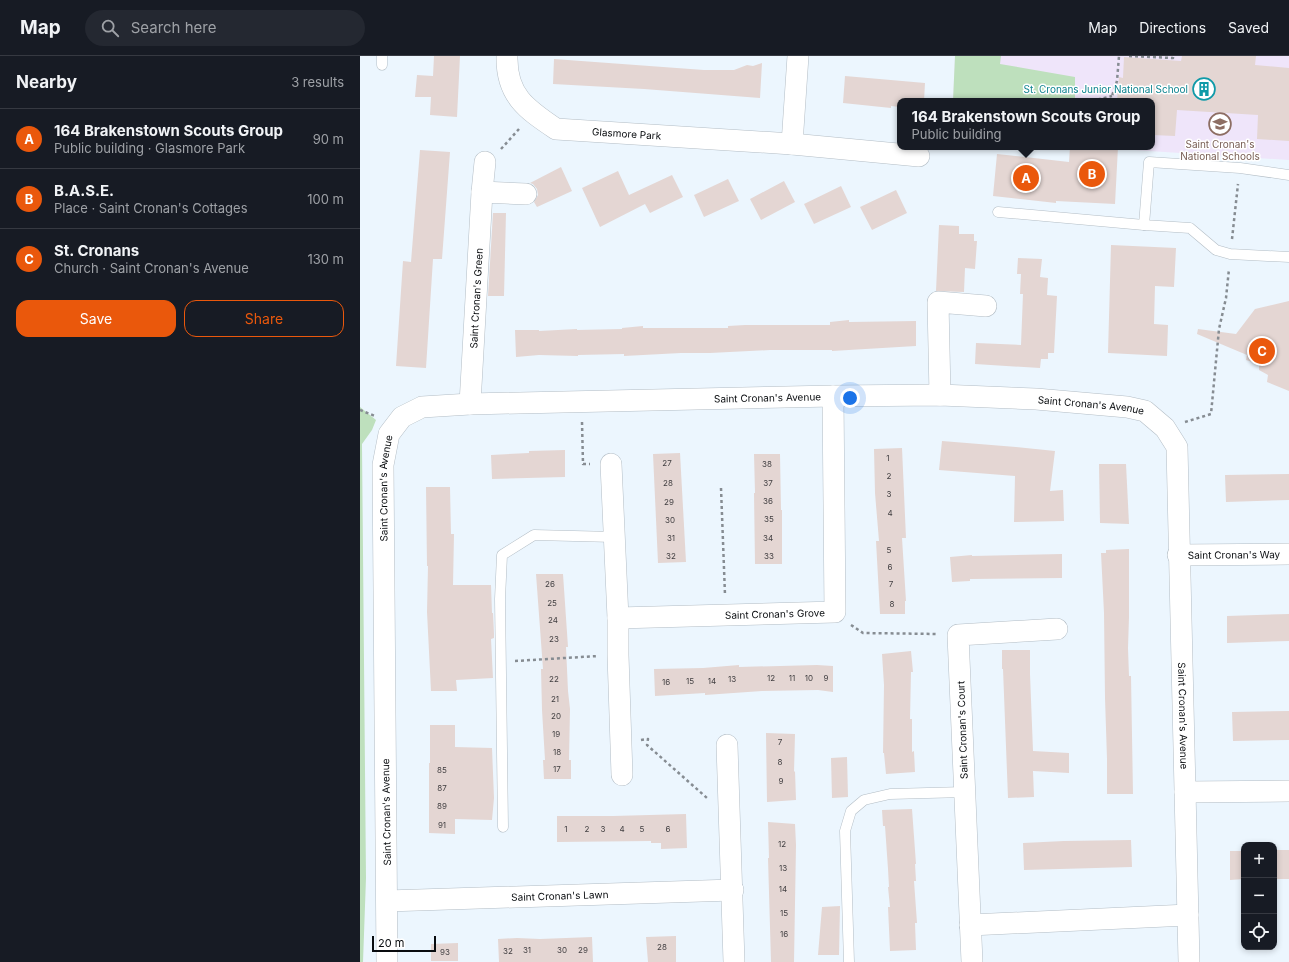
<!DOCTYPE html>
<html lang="en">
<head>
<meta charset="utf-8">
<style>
	body { margin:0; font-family:Inter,sans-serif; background:#242831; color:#f1f3f6 }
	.controls { position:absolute; right:12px; bottom:12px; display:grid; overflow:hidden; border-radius:8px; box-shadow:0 2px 6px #0003 }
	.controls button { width:36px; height:36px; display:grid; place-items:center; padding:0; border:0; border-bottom:1px solid #363941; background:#171b24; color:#f1f3f6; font:20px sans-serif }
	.scale { position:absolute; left:12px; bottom:10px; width:64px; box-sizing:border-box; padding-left:4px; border:2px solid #090c0f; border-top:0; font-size:11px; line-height:14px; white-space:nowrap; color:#090c0f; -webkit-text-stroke:3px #fff; paint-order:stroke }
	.you { position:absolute; left:490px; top:342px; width:14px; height:14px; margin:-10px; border:3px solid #fff; border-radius:50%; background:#1a73e8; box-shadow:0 0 0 6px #1a73e833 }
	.badge { display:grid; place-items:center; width:26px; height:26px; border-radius:50%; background:#ea580c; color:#fff; font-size:13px; font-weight:700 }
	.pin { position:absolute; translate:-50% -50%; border:2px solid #fff; box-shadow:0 1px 4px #0006 }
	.popup { position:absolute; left:537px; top:42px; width:258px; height:52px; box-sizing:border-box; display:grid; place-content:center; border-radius:8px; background:#171b24; filter:drop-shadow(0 1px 3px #0005); font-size:13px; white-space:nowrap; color:#9ea1a6 }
	.popup b { font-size:15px; color:#f1f3f6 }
	.popup::after { content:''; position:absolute; left:50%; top:100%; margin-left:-8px; border:8px solid transparent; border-top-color:#171b24 }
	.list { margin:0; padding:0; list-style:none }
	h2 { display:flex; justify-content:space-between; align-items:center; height:52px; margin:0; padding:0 16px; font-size:17px }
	h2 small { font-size:13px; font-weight:400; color:#9ea1a6 }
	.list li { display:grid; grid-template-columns:26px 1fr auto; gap:12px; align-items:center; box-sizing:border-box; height:60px; padding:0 16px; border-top:1px solid #363941 }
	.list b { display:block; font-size:15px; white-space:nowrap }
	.list p { margin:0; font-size:13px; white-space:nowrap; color:#9ea1a6 }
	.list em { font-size:13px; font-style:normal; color:#9ea1a6 }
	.actions { display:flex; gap:8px; padding:12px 16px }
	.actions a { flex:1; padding:9px 0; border:1px solid #ea580c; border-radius:12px; text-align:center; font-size:14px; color:#ea580c }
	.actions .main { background:#ea580c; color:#fff }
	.icon { flex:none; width:22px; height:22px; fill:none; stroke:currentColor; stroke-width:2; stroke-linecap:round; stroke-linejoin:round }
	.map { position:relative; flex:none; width:929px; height:906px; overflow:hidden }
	header { display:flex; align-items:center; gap:24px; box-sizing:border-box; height:56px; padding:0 20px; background:#171b24; border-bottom:1px solid #363941 }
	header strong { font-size:19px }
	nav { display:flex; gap:22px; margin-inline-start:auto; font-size:14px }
	.search { width:280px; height:36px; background:#242831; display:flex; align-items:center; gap:10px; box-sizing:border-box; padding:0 14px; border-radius:22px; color:#9ea1a6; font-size:15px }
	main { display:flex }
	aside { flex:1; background:#171b24 }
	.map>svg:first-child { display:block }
	.education { fill:#efe5fa }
	.green { fill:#bee0bd }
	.building { fill:#e4d6d3 }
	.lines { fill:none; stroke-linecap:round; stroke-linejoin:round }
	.service-casing { stroke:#b3bdc5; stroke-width:11 }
	.minor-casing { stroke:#b3bdc5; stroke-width:22 }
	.path { stroke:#868c92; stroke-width:2.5; stroke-dasharray:3 3; stroke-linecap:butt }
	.service { stroke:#fff; stroke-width:10 }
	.minor { stroke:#fff; stroke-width:21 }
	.labels { text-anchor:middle; stroke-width:3; stroke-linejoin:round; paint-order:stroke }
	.number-label { font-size:8px; fill:#403e40 }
	.culture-label { font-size:10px; fill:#0d838f; stroke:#fff; text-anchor:end }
	.street-label { font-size:10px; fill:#090c0f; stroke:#fff }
	.education-label { font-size:10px; fill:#785e54; stroke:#fff }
</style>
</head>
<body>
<header>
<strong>Map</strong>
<div class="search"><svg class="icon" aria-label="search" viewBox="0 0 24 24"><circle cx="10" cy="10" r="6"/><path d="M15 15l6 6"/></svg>Search here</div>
<nav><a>Map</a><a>Directions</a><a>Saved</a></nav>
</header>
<main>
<aside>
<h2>Nearby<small>3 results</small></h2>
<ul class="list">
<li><span class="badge">A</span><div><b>164 Brakenstown Scouts Group</b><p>Public building · Glasmore Park</p></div><em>90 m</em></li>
<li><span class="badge">B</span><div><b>B.A.S.E.</b><p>Place · Saint Cronan's Cottages</p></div><em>100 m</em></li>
<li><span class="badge">C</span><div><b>St. Cronans</b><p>Church · Saint Cronan's Avenue</p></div><em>130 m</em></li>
</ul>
<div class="actions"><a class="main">Save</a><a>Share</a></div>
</aside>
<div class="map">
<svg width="929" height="906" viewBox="0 0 929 906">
	<rect width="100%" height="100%" fill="#ecf6fe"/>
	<polygon class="education" points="595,0 929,0 929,104 728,91 792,91 792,45 593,45"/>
	<g class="green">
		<polygon points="595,0 641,0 640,8 715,21 715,45 593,45"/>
		<polygon points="0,351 16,364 12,374 2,388 6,822 3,906 0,906"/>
	</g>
	<g class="building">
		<polygon points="74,0 100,0 97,61 70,59 71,41 55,41 57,19 73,20"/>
		<polygon points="822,0 896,0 895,9 929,12 929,85 897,83 898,59 817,54 815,80 792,79 792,45 757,45 759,21 763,22 764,1 821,5"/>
		<polygon points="194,3 344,14 374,14 387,9 393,10 402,7 400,42 284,33 193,28"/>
		<polygon points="485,20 565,27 564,45 540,45 540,51 531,50 531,52 483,47"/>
		<polygon points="710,91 758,91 755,148 696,145 696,147 633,140 637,98 709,106"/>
		<polygon points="60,94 90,96 82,203 73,203 66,312 36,310 43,205 51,206"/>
		<polygon points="201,111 212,135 177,151 174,146 178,139 177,133 173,128 170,127"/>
		<polygon points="258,115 269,139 312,119 323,141 290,157 285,148 240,171 222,132"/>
		<polygon points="368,123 379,145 344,161 334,139"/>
		<polygon points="424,125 435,146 401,164 390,143"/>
		<polygon points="481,130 491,151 454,168 444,148"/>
		<polygon points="536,134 547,157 512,174 500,151"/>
		<polygon points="133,157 146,157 144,240 128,240"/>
		<polygon points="579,169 599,170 599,178 614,178 614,185 617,185 615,213 605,212 604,236 576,235"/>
		<polygon points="751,189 816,192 814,231 795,230 794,268 808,269 807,300 748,297"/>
		<polygon points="658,202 682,203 680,221 688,222 687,239 697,240 694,297 688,297 688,303 681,303 680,312 615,308 616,287 661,289 663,238 660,238 661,218 657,218"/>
		<polygon points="929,245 929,335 907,326 908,319 899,314 899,308 886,304 887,299 837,278 838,273 876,278 895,253"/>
		<polygon points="489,264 489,266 556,265 556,290 472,295 472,294 410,294 350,297 321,297 264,300 264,298 218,299 218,300 179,299 156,301 155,274 179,274 179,275 217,273 217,274 262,273 262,272 283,270 283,272 368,272 368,270 385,269 470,269 470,266"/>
		<polygon points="582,385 656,391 695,395 690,435 703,434 704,465 654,466 655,420 579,414"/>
		<polygon points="542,392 546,482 542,482 546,545 545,545 545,558 520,558 516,485 519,485 515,437 514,393"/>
		<polygon points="205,394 205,421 132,423 131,399 169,397 169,395"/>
		<polygon points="320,397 326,506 298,507 293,398"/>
		<polygon points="394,398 420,398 421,454 422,454 422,508 395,508 394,437 395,437"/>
		<polygon points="739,408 766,408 769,468 740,467"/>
		<polygon points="929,418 929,444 866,446 865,419"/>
		<polygon points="66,431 90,431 91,478 94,478 93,529 131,529 132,557 133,557 134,578 134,582 131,583 133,622 96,624 97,635 71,635 67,556 68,510 67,510"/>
		<polygon points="769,493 769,561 768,592 769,620 771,620 773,738 747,738 747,703 745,642 744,557 741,497 746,497 746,494"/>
		<polygon points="702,498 702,522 610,523 610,525 592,526 590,501 612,499 612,500"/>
		<polygon points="176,518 203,518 208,591 206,591 208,635 210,653 209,704 211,704 211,723 184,723 183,704 185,704 182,654 181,613 183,613"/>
		<polygon points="929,558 929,585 867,587 867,560"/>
		<polygon points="642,594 670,594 670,618 673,695 709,697 709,717 673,715 674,741 648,742 643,613 642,613"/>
		<polygon points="551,595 553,616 551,616 550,663 552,663 552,696 554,695 555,716 526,718 524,697 523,697 524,629 522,598"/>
		<polygon points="379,609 379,611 457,609 473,610 473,636 458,634 402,635 345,639 345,637 295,640 294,613 343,612"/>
		<polygon points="929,655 929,684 873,685 872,656"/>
		<polygon points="70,669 95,669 95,691 132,692 134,742 132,764 95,763 95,778 69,777 69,707 70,707"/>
		<polygon points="406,677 435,678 434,716 435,715 436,744 407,746"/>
		<polygon points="487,701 488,741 472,742 471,702"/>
		<polygon points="552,753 556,808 555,808 556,825 554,825 557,867 555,867 556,894 530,895 528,851 530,851 528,831 529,831 528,813 525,770 523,770 522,754"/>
		<polygon points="326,758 327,792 301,793 301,787 291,787 291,785 197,786 197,760 253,760"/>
		<polygon points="408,766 435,768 436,789 434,906 411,906 408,802 409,802"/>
		<polygon points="771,784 772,811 664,814 663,787 704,785"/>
		<rect x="914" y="794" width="15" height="29"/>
		<polygon points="870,795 884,795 884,823 870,824"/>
		<polygon points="480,850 479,899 458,899 462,851"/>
		<polygon points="316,880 316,906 288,906 286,881"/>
		<polygon points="232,881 233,906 139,906 138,883 157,882 180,883"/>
		<polygon points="98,887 98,905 71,905 71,888"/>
	</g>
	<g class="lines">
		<g class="service-casing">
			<g id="service">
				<polyline points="22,0 22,9"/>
				<polyline points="929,119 880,112 789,106 784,169 830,172 856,194 870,198 929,201"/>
				<polyline points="638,156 784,169"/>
				<polyline points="143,771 140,543 142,499 174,479 254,481"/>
				<polyline points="489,906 485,775 491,755 504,744 530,738 605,736"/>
			</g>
		</g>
		<g class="minor-casing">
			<g id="minor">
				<path id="s1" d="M147,0C146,39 166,53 196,73L432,88L559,100"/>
				<polyline points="432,88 438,0"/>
				<polyline points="122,136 166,138"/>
				<polyline points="580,339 578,246 626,250"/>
				<path id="s2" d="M110,348L122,136L125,106"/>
				<polyline points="251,408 258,562 258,599 262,719"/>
				<path id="s3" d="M818,499L929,498"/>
				<path id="s4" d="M258,562L475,556L473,340"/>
				<polyline points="367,689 374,906"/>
				<polyline points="825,736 929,735"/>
				<path id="s5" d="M27,845L373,834"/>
				<polyline points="610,869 828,859"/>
				<path id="s6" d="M27,906L23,409L29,378L42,361L62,351L110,348L473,340L580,339L676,343L767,351L785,355L805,372L817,391L829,906"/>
				<polyline points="612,906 598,579 697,573"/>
			</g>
		</g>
		<g class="path">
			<polyline points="769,0 813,2 813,0"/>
			<polyline points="732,45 752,40"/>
			<polyline points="752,45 752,40 757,25 759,0"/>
			<polyline points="141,93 159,73"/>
			<polyline points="872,183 878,128"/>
			<polyline points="0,354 15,360"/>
			<polyline points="222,366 223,408 230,408"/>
			<polyline points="825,366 851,358 859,273 866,242 869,213"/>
			<polyline points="361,432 365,539"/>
			<polyline points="491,569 503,577 577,578"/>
			<polyline points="155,605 238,600"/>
			<polyline points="281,684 288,683 287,689 347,742"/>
		</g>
		<use href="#service" class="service"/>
		<use href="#minor" class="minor"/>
	</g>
	<defs>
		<g id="building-ring" transform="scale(1.15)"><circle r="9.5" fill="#fff" stroke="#0f9aa8" stroke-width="1.5"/><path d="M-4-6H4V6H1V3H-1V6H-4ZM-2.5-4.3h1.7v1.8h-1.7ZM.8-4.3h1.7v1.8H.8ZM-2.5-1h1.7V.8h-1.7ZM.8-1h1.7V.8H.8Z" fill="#0f9aa8"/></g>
		<g id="school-ring" transform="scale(1.15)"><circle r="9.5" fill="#fff" stroke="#8d6e63" stroke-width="1.5"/><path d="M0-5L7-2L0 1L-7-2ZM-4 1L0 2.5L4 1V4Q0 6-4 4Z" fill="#8d6e63"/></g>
	</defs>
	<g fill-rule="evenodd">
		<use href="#building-ring" x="844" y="33"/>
		<use href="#school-ring" x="860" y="68"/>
	</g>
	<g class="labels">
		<g class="number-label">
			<text x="528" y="405">1</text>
			<text x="307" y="410">27</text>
			<text x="407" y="411">38</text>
			<text x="529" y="423">2</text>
			<text x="308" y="430">28</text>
			<text x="408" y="430">37</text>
			<text x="529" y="441">3</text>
			<text x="408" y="448">36</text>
			<text x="309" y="449">29</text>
			<text x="530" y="460">4</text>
			<text x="409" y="466">35</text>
			<text x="310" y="467">30</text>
			<text x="311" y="485">31</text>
			<text x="408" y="485">34</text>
			<text x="529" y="497">5</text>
			<text x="311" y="503">32</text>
			<text x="409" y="503">33</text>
			<text x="530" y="514">6</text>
			<text x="190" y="531">26</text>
			<text x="531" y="531">7</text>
			<text x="192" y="550">25</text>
			<text x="532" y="551">8</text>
			<text x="193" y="567">24</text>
			<text x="194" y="586">23</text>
			<text x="411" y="625">12</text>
			<text x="432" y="625">11</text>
			<text x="449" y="625">10</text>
			<text x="466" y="625">9</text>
			<text x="194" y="626">22</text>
			<text x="372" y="626">13</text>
			<text x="330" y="628">15</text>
			<text x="352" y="628">14</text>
			<text x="306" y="629">16</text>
			<text x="195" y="646">21</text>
			<text x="196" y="663">20</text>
			<text x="196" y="681">19</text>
			<text x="420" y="689">7</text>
			<text x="197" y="699">18</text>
			<text x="420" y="709">8</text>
			<text x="197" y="716">17</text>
			<text x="82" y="717">85</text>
			<text x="421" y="728">9</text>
			<text x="82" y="735">87</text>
			<text x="82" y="753">89</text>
			<text x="82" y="772">91</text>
			<text x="206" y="776">1</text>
			<text x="227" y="776">2</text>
			<text x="243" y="776">3</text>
			<text x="262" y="776">4</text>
			<text x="282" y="776">5</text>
			<text x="308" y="776">6</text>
			<text x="422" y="791">12</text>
			<text x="423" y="815">13</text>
			<text x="423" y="836">14</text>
			<text x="424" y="860">15</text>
			<text x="424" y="881">16</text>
			<text x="302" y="894">28</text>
			<text x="167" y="897">31</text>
			<text x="202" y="897">30</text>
			<text x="223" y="897">29</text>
			<text x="148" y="898">32</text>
			<text x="85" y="899">93</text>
		</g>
		<g class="culture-label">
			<text x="828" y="37">St. Cronans Junior National School</text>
		</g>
		<g class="street-label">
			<text dy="4" stroke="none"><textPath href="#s1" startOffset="164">Glasmore Park</textPath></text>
			<text dy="4" stroke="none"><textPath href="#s2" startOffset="106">Saint Cronan's Green</textPath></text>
			<text dy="4" stroke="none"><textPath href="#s6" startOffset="918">Saint Cronan's Avenue</textPath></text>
			<text dy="4" stroke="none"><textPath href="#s6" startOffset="1242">Saint Cronan's Avenue</textPath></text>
			<text dy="4" stroke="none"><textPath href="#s6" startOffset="474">Saint Cronan's Avenue</textPath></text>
			<text dy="4" stroke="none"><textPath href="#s3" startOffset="56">Saint Cronan's Way</textPath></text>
			<text dy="4" stroke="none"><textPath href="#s4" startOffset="157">Saint Cronan's Grove</textPath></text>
			<text dy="4" stroke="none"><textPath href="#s6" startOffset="1614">Saint Cronan's Avenue</textPath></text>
			<text transform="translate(602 674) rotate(-92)" y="4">Saint Cronan's Court</text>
			<text transform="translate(26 756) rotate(-91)" y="4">Saint Cronan's Avenue</text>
			<text dy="4" stroke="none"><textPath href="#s5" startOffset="173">Saint Cronan's Lawn</textPath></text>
		</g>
		<g class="education-label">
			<text x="860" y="92">Saint Cronan's<tspan x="860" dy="12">National Schools</tspan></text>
		</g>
	</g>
</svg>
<div class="controls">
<button>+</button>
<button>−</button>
<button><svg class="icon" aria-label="locate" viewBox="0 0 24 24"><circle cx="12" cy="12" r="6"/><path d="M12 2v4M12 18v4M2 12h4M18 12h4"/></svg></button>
</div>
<div class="scale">20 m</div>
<div class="you"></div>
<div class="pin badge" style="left:666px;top:122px">A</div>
<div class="popup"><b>164 Brakenstown Scouts Group</b>Public building</div>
<div class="pin badge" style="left:732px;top:118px">B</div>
<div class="pin badge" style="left:902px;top:295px">C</div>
</div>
</main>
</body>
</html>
